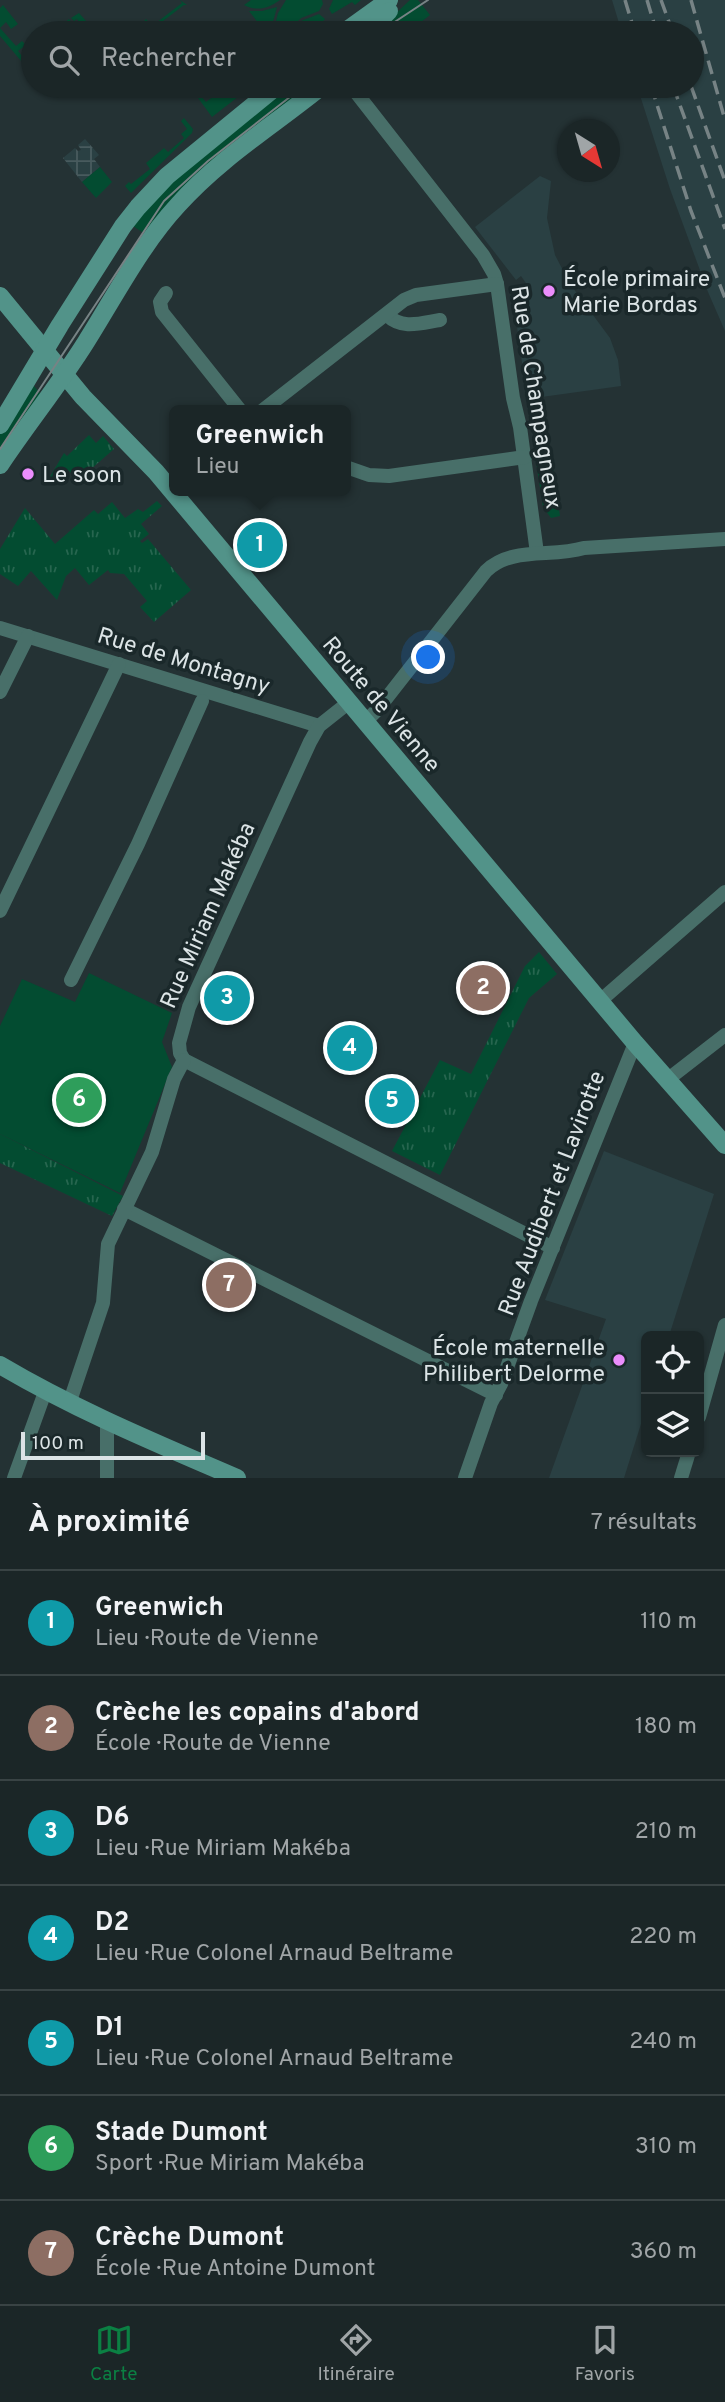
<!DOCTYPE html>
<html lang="fr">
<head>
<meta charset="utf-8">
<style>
	body { margin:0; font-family:Overpass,sans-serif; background:#242e2f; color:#f1f3f6 }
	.controls { position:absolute; right:21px; bottom:21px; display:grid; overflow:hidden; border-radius:10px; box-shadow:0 2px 5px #0004 }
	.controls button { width:63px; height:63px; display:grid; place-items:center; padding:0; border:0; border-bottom:2px solid #394344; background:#1b2627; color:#f1f3f6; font:35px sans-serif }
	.compass { position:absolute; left:557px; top:119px; width:63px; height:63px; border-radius:50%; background:#1b2627; box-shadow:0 2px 5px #0004; rotate:143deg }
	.scale { position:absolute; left:21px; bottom:18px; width:184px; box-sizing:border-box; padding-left:7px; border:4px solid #dce4e6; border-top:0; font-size:19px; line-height:24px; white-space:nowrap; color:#dce4e6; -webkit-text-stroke:5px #1a282a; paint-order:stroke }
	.you { position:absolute; left:429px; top:658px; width:24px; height:24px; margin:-18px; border:5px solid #fff; border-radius:50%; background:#1a73e8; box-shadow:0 0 0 10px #1a73e833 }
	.badge { display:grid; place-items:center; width:46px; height:46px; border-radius:50%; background:#0b8043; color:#fff; font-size:23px; font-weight:700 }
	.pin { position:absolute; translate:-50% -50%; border:4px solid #fff; box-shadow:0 2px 7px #0006 }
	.popup { position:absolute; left:169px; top:405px; width:182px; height:91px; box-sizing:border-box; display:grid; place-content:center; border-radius:10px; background:#1b2627; filter:drop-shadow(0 2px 5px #0005); font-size:23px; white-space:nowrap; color:#a0a5a7 }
	.popup b { font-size:26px; color:#f1f3f6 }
	.popup::after { content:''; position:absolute; left:50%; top:100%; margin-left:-14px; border:14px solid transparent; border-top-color:#1b2627 }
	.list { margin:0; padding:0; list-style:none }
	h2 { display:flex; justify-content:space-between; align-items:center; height:91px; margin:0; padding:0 28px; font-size:30px }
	h2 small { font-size:23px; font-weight:400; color:#a0a5a7 }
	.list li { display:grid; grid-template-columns:46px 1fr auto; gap:21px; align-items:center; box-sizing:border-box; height:105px; padding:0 28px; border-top:2px solid #394344 }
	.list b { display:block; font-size:26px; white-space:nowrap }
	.list p { margin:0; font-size:23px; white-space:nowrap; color:#a0a5a7 }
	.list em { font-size:23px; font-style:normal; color:#a0a5a7 }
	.icon { flex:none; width:38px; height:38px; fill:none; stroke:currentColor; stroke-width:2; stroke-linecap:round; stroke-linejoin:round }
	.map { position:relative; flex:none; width:725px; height:1478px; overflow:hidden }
	.search { position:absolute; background:#1b2627; box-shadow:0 2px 5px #0004; left:21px; right:21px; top:21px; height:77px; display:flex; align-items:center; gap:18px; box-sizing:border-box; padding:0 24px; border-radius:38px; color:#a0a5a7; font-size:26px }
	.sheet { height:826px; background:#1b2627 }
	nav { display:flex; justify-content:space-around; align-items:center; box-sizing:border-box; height:98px; border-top:2px solid #394344; background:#1b2627; font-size:19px; color:#a0a5a7 }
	nav a { display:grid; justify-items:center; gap:4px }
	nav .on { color:#0b8043 }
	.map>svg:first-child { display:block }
	.built { fill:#2a4043 }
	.industrial { fill:url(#industrial-grid) }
	.grass { fill:#034c31 }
	.park { fill:url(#park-tufts) }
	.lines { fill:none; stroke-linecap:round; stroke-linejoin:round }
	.street { stroke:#486f69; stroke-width:14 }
	.secondary { stroke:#529389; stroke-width:18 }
	.tram { stroke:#778385; stroke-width:2 }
	.rail { stroke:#778385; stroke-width:3.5; stroke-dasharray:14 7; stroke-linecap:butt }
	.poi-dot { fill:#eb8dfc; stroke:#1a282a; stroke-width:2.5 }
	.labels { text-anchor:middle; stroke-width:7; stroke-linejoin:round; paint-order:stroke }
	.poi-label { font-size:23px; fill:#dce4e6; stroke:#1a282a; text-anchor:start }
	.street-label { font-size:23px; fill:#dce4e6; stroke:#1a282a }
</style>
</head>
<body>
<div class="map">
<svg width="725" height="1478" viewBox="0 0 725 1478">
	<defs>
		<pattern id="industrial-grid" width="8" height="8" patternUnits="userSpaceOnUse" patternTransform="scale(1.75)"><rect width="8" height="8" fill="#2a4043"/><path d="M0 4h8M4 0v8" fill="none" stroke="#485b5e"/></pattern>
		<pattern id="park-tufts" width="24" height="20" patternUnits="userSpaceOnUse" patternTransform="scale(1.75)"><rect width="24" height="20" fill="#034c31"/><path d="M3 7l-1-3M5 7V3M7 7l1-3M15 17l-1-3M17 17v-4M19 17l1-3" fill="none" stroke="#27664f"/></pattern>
	</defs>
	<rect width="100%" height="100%" fill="#243234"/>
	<g class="built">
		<polygon points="612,0 725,0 725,331 708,292 670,189 637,86 692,86 692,33 622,33"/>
		<polygon points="540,176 551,181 547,218 555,255 570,284 610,338 618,360 621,386 527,399 513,298 528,286 521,276 516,280 475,227"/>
		<polygon points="604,1151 714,1194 669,1336 646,1336 646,1408 624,1478 549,1478 606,1319 545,1300"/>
	</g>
	<polygon class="industrial" points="85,139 99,155 94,159 100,167 82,182 63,158 75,148 78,151 81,150 78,145"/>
	<g class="grass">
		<polygon points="180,0 187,5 184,5 154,28 157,33 147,33 140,25 146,19 152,26 182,3"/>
		<path d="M251,0H280C269,8 257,12 244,5Z"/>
		<polygon points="286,0 322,0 323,4 319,11 301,18 286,33 273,33 278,13"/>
		<polygon points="333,0 361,0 355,5 352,2 332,14 329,9"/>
		<polygon points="410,0 418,0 430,15 407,33 375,33"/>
		<polygon points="3,5 18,24 11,29 6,22 0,28 16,46 22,41 26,45 18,51 33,70 33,75 0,36 0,8"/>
		<polygon points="277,7 270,33 266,33 249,11 262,11"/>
		<polygon points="79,13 86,21 79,27 84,33 79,33 76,30 67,33 63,24 69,19 72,23 69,25 74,30 80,24 77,19 74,21 71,18"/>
		<polygon points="319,14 325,19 312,33 290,33 301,21"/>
		<polygon points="227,86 252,86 212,117 198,98 200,95 206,102"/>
		<polygon points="284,86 311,86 148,236 130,224 155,194"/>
		<polygon points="184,118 193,129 192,133 131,193 125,186 129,182 131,184 150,169 146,163 164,148 168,152 184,138 181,134 187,129 181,121"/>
		<polygon points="100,167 112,182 96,198 82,182"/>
		<polygon points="30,381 43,397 0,453 0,432"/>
		<polygon points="89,973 172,1013 162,1042 172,1067 120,1193 0,1134 0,1026 22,979 75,1002"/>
	</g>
	<g class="park">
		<polygon points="89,435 96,443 103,436 114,449 83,476 77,469 72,474 68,470 52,482 48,480 64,453 67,456"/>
		<polygon points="551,454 560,516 551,518 543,507 535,455"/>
		<polygon points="157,501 162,506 141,524 149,534 140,541 142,543 148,539 191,590 154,622 140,607 147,601 124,574 110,573 108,570 89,585 75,568 66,576 57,600 31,571 18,586 0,574 0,549 25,508 55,544 94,510 98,514 112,502 125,518 138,509 143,512"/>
		<polygon points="539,952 557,974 529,998 440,1175 392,1151 440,1060 471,1074 525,966"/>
		<polygon points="0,1134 123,1196 112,1216 0,1163"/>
	</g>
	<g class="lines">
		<g class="street">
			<polyline points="351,86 483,255 494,274 497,284 513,398 520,427 537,553"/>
			<polyline points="166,293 160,302 162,312 240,410"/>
			<path d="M387,315C402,330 421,323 440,320"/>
			<polyline points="263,410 404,300 416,295 497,284"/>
			<polyline points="346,467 369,475 389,476 525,457"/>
			<polyline points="0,628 319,726"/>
			<polyline points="0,692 28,636"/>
			<path d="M365,722L378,709L486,571C512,546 551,558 584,548L725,539"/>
			<polyline points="0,911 119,664"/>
			<polyline points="71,980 138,844 202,701"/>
			<polyline points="600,1001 725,892"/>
			<polyline points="184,1060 553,1248"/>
			<polyline points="184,1060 180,1053 179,1043 189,1007 310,742 319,726 348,703"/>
			<polyline points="667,1080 725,1035"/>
			<polyline points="124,1209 496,1395"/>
			<polyline points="69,1404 103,1303 108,1244 152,1152 174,1079 184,1060"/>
			<polyline points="699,1417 725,1325"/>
			<polyline points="14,1478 45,1392"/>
			<polyline points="107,1478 107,1422"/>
			<polyline points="465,1478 491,1403 501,1384 531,1301 635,1043"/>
			<polyline points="681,1478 689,1452"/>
		</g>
		<g class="secondary">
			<polyline points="343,33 389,0"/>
			<polyline points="367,33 389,11"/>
			<polyline points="0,296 83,397 156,472 635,1043 725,1145"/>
			<polyline points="0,425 60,325 123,226 138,207 167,176 277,86"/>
			<path d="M0,465C28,423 59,385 86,342C115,296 141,245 178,205C220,158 274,125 322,86"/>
			<path d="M0,1365C76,1410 156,1443 237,1478"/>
		</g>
		<g class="tram">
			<polyline points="378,33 428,0"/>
			<polyline points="0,449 164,201 208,161 304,86"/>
		</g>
		<g class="rail">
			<polyline points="625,0 635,33"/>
			<polyline points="647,0 657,33"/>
			<polyline points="661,0 673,33"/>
			<polyline points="691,0 725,120"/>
			<polyline points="651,86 691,211 725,298"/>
			<polyline points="673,86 725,229"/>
			<polyline points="691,86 725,181"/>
		</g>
	</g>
	<g class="poi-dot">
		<circle cx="549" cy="291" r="7"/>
		<circle cx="28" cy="474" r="7"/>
		<circle cx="619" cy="1360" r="7"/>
	</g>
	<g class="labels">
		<g class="poi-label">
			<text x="563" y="286">École primaire<tspan x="563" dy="26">Marie Bordas</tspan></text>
			<text x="42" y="482">Le soon</text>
			<text x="605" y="1355" text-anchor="end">École maternelle<tspan x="605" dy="26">Philibert Delorme</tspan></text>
		</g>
		<g class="street-label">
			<text transform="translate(537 397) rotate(81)" y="8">Rue de Champagneux</text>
			<text transform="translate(184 660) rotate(17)" y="8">Rue de Montagny</text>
			<text transform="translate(382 704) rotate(50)" y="8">Route de Vienne</text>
			<text transform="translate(207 915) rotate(-66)" y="8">Rue Miriam Makéba</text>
			<text transform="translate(551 1193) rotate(-69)" y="8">Rue Audibert et Lavirotte</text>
		</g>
	</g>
</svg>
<div class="controls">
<button><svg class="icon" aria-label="locate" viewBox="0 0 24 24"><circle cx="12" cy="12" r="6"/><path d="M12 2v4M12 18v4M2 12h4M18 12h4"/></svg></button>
<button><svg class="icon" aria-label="layers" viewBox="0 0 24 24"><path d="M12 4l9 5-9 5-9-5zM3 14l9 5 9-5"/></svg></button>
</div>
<svg class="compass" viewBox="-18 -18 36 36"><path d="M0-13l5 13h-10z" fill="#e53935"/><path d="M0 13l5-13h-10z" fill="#a0a5a7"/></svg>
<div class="scale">100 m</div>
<div class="you"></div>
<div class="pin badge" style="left:260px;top:545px;background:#0f9aa8">1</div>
<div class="popup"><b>Greenwich</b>Lieu</div>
<div class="pin badge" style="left:483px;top:988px;background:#8d6e63">2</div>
<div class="pin badge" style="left:227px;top:998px;background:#0f9aa8">3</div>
<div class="pin badge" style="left:350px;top:1048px;background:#0f9aa8">4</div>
<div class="pin badge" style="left:392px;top:1101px;background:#0f9aa8">5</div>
<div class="pin badge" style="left:79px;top:1100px;background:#2e9e5b">6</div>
<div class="pin badge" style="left:229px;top:1285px;background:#8d6e63">7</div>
<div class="search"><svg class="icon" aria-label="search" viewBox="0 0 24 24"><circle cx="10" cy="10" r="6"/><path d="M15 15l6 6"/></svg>Rechercher</div>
</div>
<section class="sheet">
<h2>À proximité<small>7 résultats</small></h2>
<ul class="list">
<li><span class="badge" style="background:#0f9aa8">1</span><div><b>Greenwich</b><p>Lieu · Route de Vienne</p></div><em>110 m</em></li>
<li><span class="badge" style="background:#8d6e63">2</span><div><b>Crèche les copains d'abord</b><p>École · Route de Vienne</p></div><em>180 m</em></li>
<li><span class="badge" style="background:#0f9aa8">3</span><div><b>D6</b><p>Lieu · Rue Miriam Makéba</p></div><em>210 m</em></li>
<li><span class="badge" style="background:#0f9aa8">4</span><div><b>D2</b><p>Lieu · Rue Colonel Arnaud Beltrame</p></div><em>220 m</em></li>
<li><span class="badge" style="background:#0f9aa8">5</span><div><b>D1</b><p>Lieu · Rue Colonel Arnaud Beltrame</p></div><em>240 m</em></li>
<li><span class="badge" style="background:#2e9e5b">6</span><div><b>Stade Dumont</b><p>Sport · Rue Miriam Makéba</p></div><em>310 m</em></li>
<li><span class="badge" style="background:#8d6e63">7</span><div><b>Crèche Dumont</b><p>École · Rue Antoine Dumont</p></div><em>360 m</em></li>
</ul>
</section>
<nav>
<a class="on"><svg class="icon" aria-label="map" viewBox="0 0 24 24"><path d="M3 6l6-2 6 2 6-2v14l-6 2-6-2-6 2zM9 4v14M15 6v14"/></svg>Carte</a>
<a><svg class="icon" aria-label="directions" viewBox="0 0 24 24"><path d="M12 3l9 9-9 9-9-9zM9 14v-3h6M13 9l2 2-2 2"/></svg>Itinéraire</a>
<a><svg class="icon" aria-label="saved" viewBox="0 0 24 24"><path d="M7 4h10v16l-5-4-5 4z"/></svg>Favoris</a>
</nav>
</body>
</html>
